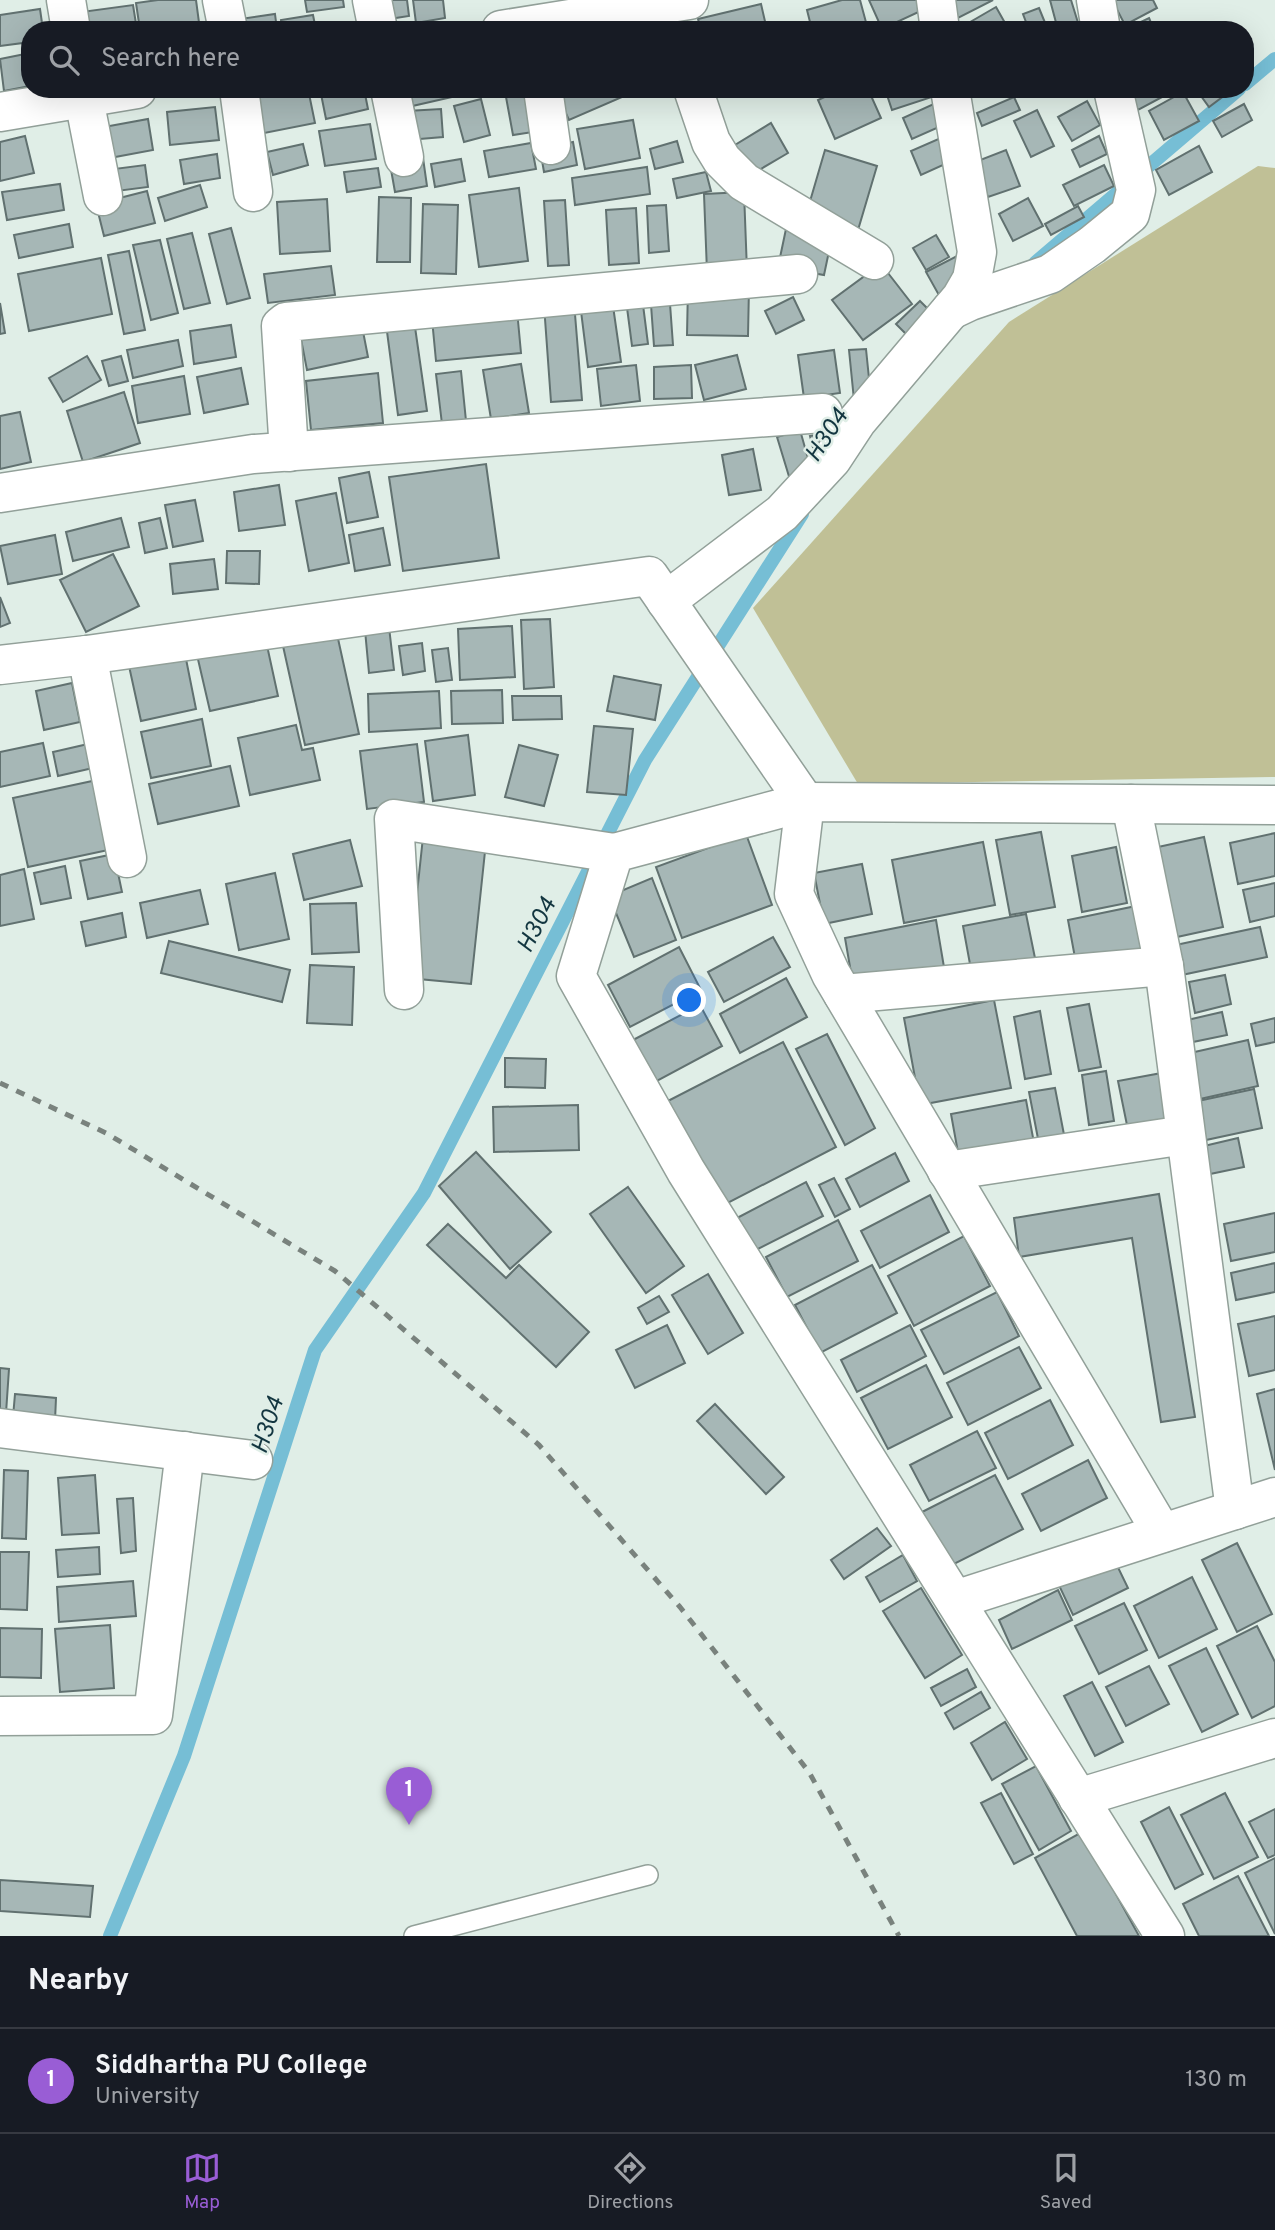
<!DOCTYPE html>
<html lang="en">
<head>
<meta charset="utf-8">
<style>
	body { margin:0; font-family:Overpass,sans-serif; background:#242831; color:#f1f3f6 }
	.you { position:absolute; left:690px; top:1001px; width:24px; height:24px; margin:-18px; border:5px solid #fff; border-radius:50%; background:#1a73e8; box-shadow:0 0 0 10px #1a73e833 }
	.badge { display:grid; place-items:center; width:46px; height:46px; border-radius:50%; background:#995dd5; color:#fff; font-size:23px; font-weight:700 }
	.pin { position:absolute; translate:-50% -58px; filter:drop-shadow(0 2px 4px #0008) }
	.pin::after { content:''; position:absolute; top:37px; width:24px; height:21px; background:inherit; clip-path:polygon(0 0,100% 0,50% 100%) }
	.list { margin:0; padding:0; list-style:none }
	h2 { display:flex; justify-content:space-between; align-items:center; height:91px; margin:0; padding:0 28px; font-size:30px }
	h2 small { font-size:23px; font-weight:400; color:#9ea1a6 }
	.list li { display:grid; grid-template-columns:46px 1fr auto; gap:21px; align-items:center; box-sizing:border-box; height:105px; padding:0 28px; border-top:2px solid #363941 }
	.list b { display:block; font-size:26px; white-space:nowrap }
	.list p { margin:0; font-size:23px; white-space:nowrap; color:#9ea1a6 }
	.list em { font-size:23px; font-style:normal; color:#9ea1a6 }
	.icon { flex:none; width:38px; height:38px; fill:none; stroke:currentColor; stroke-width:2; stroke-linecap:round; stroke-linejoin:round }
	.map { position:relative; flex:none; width:1275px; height:1936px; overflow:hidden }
	.search { position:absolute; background:#171b24; box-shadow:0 7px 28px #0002; left:21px; right:21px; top:21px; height:77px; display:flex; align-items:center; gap:18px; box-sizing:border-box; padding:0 24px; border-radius:28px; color:#9ea1a6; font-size:26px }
	.sheet { height:196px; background:#171b24 }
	nav { display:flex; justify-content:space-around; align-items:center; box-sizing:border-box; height:98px; border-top:2px solid #363941; background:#171b24; font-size:19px; color:#9ea1a6 }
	nav a { display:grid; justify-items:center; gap:4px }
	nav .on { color:#995dd5 }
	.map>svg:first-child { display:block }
	.green { fill:#c0c096 }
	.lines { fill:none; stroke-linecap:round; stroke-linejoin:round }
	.stream { stroke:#76bed5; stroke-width:14 }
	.building { fill:#a6b7b6; stroke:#617170; stroke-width:2 }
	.service-casing { stroke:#92a099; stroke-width:22 }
	.minor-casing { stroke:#92a099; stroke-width:41 }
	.service { stroke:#fff; stroke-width:19 }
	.minor { stroke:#fff; stroke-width:38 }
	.rail { stroke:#79827d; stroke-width:5; stroke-dasharray:9 9; stroke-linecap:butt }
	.labels { text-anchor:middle; stroke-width:5; stroke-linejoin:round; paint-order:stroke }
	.water-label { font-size:24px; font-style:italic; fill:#133640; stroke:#e0eee7 }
</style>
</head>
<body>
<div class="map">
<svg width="1275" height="1936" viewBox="0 0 1275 1936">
	<rect width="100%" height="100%" fill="#e0eee7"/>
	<polygon class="green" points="1258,166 1275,168 1275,777 858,784 753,608 1009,322"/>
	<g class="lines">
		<g class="stream">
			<polyline points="1245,84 1275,59"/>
			<polyline points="1035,263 1239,89"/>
			<polyline points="110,1936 184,1756 315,1350 424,1193 645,760 802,514"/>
		</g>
	</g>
	<g class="building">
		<polygon points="158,0 196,0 200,30 140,30 136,3"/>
		<polygon points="305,0 343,0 344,7 307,12"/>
		<polygon points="386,0 407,0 409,16 389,19"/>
		<polygon points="413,0 443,0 445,18 416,23"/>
		<polygon points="842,0 860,0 867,26 855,30 812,30 807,10"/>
		<polygon points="869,0 921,0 925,9 882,29"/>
		<polygon points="947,0 993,0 956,19"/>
		<polygon points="1050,0 1071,0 1079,26 1058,30"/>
		<polygon points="1112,0 1153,0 1157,8 1125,25"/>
		<polygon points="761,4 767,30 701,30 698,19"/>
		<polygon points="133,5 137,30 76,30 74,13"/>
		<polygon points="996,7 1009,30 962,30 960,28"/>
		<polygon points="1039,8 1048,30 1029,30 1023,14"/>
		<polygon points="40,9 43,30 30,30 30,42 0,46 0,15"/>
		<polygon points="275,14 277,30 234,30 233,20"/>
		<polygon points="313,15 316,30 282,30 281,20"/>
		<polygon points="1149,18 1154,30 1124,30"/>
		<polygon points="30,53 30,86 4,91 0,59"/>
		<polygon points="280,89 308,89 315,123 254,135 246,96"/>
		<polygon points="320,89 364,89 368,109 326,119"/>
		<polygon points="404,89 450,89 452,97 408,107"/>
		<polygon points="575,89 627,89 629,94 569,120 558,96"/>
		<polygon points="842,89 868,89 881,118 835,139 818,100"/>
		<polygon points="885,89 939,89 941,94 892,110"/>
		<polygon points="1127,89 1177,89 1138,110"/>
		<polygon points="1196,89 1233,89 1209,107"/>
		<polygon points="1183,92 1199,121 1164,140 1149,111"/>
		<polygon points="526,93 533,132 513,135 506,97"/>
		<polygon points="1014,97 1020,110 982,126 977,113"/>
		<polygon points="481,99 490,135 464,142 454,106"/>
		<polygon points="1087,101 1100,125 1072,141 1058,117"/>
		<polygon points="938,102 948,123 912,139 903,118"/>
		<polygon points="1244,104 1252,120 1222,137 1213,121"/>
		<polygon points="215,107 219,140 170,145 167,112"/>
		<polygon points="441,109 443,137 408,140 407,111"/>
		<polygon points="1037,110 1054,146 1031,157 1014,121"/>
		<polygon points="148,119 153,150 99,160 93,129"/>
		<polygon points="633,120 640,158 585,169 577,129"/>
		<polygon points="771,123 788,153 747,177 730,148"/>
		<polygon points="370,124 376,159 325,166 319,131"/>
		<polygon points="25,136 34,173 0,181 0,142"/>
		<polygon points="1099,136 1107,154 1080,167 1072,150"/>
		<polygon points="943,137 954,160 921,175 911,151"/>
		<polygon points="677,141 683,162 655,169 650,149"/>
		<polygon points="573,142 577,165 544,172 540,149"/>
		<polygon points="531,143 536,169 489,177 484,151"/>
		<polygon points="303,144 308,165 273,175 267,152"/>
		<polygon points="1199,146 1212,172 1169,195 1156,170"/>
		<polygon points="825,150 877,166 858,230 806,215"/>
		<polygon points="1006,150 1020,186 988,197 975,162"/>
		<polygon points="217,154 220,178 184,184 180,160"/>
		<polygon points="423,158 427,186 395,192 390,164"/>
		<polygon points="461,159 465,181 435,187 431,164"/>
		<polygon points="145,165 148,187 117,191 114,169"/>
		<polygon points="1104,165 1114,186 1074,206 1063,185"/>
		<polygon points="647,167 650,194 575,205 572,178"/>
		<polygon points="378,168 381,187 347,192 344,172"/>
		<polygon points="706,172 711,191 677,198 673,179"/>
		<polygon points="60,184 64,210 7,220 2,192"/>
		<polygon points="200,185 207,207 165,221 158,198"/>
		<polygon points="519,188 528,261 479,267 469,195"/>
		<polygon points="147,191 155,223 104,236 96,204"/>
		<polygon points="744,192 747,271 707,272 704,194"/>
		<polygon points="379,197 411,198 410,262 377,262"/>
		<polygon points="1028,198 1043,226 1013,241 999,214"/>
		<polygon points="327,199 330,251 280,254 277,202"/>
		<polygon points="565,200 569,265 548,266 544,201"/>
		<polygon points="423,204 458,205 456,274 421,273"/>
		<polygon points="666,205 669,251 649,253 647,206"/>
		<polygon points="1078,206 1084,217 1051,235 1045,224"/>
		<polygon points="636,208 639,263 609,265 606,210"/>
		<polygon points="69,224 73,247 19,258 14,235"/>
		<polygon points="231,228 250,298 227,304 209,234"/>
		<polygon points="786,229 832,237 824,275 778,267"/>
		<polygon points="192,233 210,303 184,309 167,239"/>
		<polygon points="936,235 949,257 926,270 913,248"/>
		<polygon points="160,240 178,313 151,320 133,245"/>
		<polygon points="129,251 145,330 124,334 108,255"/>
		<polygon points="957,256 970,280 940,297 926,272"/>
		<polygon points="101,258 112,314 29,331 18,274"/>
		<polygon points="881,264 912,304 863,340 832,300"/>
		<polygon points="331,266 335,295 268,303 264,274"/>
		<polygon points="688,286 749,287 748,336 687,335"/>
		<polygon points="669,290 673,345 654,346 650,291"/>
		<polygon points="642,297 648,344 632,346 626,300"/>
		<polygon points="793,297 804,320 776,334 765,311"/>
		<polygon points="612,299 621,362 588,367 580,303"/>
		<polygon points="920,301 939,320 915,343 896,324"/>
		<polygon points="574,302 582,400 551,402 544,305"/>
		<polygon points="0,303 5,333 0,334"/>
		<polygon points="517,310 521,353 436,361 432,319"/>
		<polygon points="360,316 368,357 307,370 299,329"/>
		<polygon points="414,320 427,411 398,415 386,324"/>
		<polygon points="231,325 236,357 194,364 190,331"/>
		<polygon points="178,340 183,366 133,378 127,350"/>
		<polygon points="866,349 871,398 854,400 849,350"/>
		<polygon points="834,350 840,393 804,398 798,355"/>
		<polygon points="737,355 746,389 704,400 695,365"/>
		<polygon points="87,356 101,380 63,402 49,378"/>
		<polygon points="121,356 128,381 109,386 102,361"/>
		<polygon points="521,364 529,413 491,419 483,370"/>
		<polygon points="636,365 640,401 601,406 597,369"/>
		<polygon points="691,365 692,398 654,399 654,367"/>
		<polygon points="241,368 248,404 204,413 197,377"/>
		<polygon points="461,371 466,421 442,424 436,374"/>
		<polygon points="378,373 383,423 311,430 306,381"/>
		<polygon points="184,376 190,414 138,423 132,386"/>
		<polygon points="124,392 140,443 83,462 67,411"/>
		<polygon points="20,412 31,462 0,469 0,416"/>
		<polygon points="800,430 813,476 791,483 777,437"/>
		<polygon points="826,433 831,455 816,459 810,436"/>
		<polygon points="753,449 761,490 729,495 722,455"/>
		<polygon points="486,464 499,558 403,571 389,477"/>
		<polygon points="369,472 378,517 347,523 339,478"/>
		<polygon points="279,485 285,525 239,531 234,492"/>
		<polygon points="336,493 349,563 309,571 296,501"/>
		<polygon points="195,500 203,541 173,547 165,505"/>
		<polygon points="121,518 129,547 73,561 66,532"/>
		<polygon points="160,518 167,548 145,553 139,523"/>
		<polygon points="383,528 390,565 355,571 349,535"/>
		<polygon points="55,535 62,574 8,584 0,546"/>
		<polygon points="227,551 260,551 259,584 226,583"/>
		<polygon points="113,554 139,606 86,632 60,580"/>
		<polygon points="214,559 218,589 173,594 170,564"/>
		<polygon points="0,597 10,623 0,627"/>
		<polygon points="550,619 554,687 524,689 521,620"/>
		<polygon points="335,625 359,734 305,745 281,637"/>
		<polygon points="512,626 515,677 460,680 458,629"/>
		<polygon points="389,627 394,670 369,673 365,630"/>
		<polygon points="266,641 278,696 210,711 197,655"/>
		<polygon points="422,643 425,671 403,675 399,646"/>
		<polygon points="448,648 452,680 436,682 432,650"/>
		<polygon points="185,654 196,709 141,721 129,666"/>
		<polygon points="614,676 661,685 655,720 607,711"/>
		<polygon points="72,683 80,722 44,730 36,691"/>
		<polygon points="502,690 503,723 452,724 451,691"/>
		<polygon points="439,691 441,728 369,732 368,694"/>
		<polygon points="512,696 561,696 562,719 513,720"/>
		<polygon points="202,719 211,766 151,778 141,732"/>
		<polygon points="296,725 302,750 313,748 320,780 250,795 238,738"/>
		<polygon points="594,726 633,729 626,795 587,792"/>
		<polygon points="468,735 475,795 433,801 425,741"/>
		<polygon points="43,743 50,776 0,787 0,752"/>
		<polygon points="88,744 93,768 58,776 53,752"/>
		<polygon points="417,744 424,802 367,809 360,751"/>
		<polygon points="519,745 558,755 544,806 505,797"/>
		<polygon points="230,766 239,806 158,824 149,784"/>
		<polygon points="97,780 113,849 28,867 13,798"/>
		<polygon points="1041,832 1055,907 1010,915 996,840"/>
		<polygon points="1275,833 1275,876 1238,884 1230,843"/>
		<polygon points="746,834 772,905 682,938 656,867"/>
		<polygon points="423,837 486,842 471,984 408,978"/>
		<polygon points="1204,837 1223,927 1177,937 1158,847"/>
		<polygon points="350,840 362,886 304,900 293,854"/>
		<polygon points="983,842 995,905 904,923 892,860"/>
		<polygon points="1116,847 1127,903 1082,912 1072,856"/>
		<polygon points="114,854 122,892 88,899 80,861"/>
		<polygon points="862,864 872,914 824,924 814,873"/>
		<polygon points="65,866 71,898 41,904 34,873"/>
		<polygon points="24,869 34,919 0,926 0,875"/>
		<polygon points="275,873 289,939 239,950 226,884"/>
		<polygon points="652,878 676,940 634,957 609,896"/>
		<polygon points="1275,883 1275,916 1250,922 1243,890"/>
		<polygon points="200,890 208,924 147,938 140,903"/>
		<polygon points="356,903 359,952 312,954 310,904"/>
		<polygon points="1136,906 1144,949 1076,963 1068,920"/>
		<polygon points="122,913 126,937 86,946 81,922"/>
		<polygon points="1026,914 1036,963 972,975 963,926"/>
		<polygon points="936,920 945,973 854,990 845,938"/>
		<polygon points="1260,927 1267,957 1177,976 1171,946"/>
		<polygon points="773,937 790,967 724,1002 708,972"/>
		<polygon points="169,941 290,970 282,1002 161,973"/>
		<polygon points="679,947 701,990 630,1027 608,985"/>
		<polygon points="310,965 354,967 352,1025 307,1023"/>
		<polygon points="1225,975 1231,1004 1195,1013 1189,982"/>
		<polygon points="786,978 807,1017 740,1053 720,1014"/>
		<polygon points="994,1000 1011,1088 920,1105 904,1018"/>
		<polygon points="1089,1004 1101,1067 1079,1071 1067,1008"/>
		<polygon points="700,1005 722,1046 655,1082 633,1040"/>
		<polygon points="1040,1011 1051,1074 1025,1079 1014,1017"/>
		<polygon points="1222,1012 1227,1035 1188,1043 1183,1021"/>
		<polygon points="1275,1018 1275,1042 1256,1046 1251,1024"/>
		<polygon points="827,1034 875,1128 845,1145 796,1049"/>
		<polygon points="1248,1040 1258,1086 1200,1099 1190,1053"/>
		<polygon points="783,1042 836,1147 718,1208 664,1103"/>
		<polygon points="505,1058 546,1059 545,1088 505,1087"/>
		<polygon points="1106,1071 1114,1121 1089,1125 1082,1075"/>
		<polygon points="1167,1072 1176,1120 1128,1130 1118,1081"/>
		<polygon points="1055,1088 1066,1145 1040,1149 1029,1092"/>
		<polygon points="1254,1089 1262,1128 1206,1140 1198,1101"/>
		<polygon points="1026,1100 1034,1143 959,1158 951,1114"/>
		<polygon points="578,1105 579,1150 494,1152 493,1107"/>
		<polygon points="1238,1138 1244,1167 1210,1174 1204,1146"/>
		<polygon points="476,1152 551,1232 510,1269 439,1186"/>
		<polygon points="895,1153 909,1181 860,1207 846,1179"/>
		<polygon points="834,1178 850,1209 835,1217 819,1185"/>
		<polygon points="806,1182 823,1216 754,1251 737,1218"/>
		<polygon points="628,1187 684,1266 646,1293 590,1214"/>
		<polygon points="1159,1194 1195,1417 1161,1422 1132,1238 1019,1257 1014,1218"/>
		<polygon points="930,1195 949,1232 880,1268 861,1231"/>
		<polygon points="1275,1213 1275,1252 1231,1261 1224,1224"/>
		<polygon points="838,1220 858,1261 787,1297 766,1257"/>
		<polygon points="448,1224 506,1278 519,1265 589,1332 556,1367 427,1245"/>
		<polygon points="964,1236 990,1286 914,1326 888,1276"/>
		<polygon points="1275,1263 1275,1292 1236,1300 1231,1273"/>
		<polygon points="872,1265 897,1313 820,1353 795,1305"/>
		<polygon points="708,1274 743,1333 708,1354 672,1295"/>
		<polygon points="997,1292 1019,1336 944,1374 921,1330"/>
		<polygon points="659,1296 669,1312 647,1324 638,1308"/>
		<polygon points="1275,1316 1275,1370 1249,1376 1238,1324"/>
		<polygon points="667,1325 685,1363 635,1388 616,1350"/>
		<polygon points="910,1325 926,1356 857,1392 841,1360"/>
		<polygon points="1019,1347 1041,1388 968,1425 947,1383"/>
		<polygon points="926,1365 952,1417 888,1449 861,1398"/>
		<polygon points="0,1368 9,1369 6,1413 0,1412"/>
		<polygon points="1275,1389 1275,1470 1257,1394"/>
		<polygon points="15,1394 56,1398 55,1421 13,1417"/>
		<polygon points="1050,1400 1073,1445 1008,1479 985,1433"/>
		<polygon points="715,1404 784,1477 766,1494 697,1421"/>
		<polygon points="977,1431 996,1468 929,1501 910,1465"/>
		<polygon points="1088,1460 1107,1498 1041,1531 1022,1494"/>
		<polygon points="4,1470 28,1471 26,1539 2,1538"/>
		<polygon points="95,1475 99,1533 62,1535 58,1478"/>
		<polygon points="995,1475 1023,1529 950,1566 922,1512"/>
		<polygon points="133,1498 136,1551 121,1553 117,1499"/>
		<polygon points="877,1528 891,1546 844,1579 831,1560"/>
		<polygon points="1237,1543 1272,1614 1237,1632 1202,1560"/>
		<polygon points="99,1547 100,1574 58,1577 56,1550"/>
		<polygon points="0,1552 29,1552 27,1610 0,1609"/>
		<polygon points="1111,1553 1128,1588 1073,1615 1056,1579"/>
		<polygon points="903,1555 917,1581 880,1602 866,1577"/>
		<polygon points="1192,1577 1217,1629 1159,1658 1134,1606"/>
		<polygon points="133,1581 136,1616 59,1622 57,1587"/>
		<polygon points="921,1588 962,1655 925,1678 883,1611"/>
		<polygon points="1058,1590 1072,1620 1012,1649 999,1620"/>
		<polygon points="1124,1603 1147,1650 1099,1674 1075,1626"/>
		<polygon points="110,1625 114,1688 60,1692 55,1629"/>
		<polygon points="1257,1626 1275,1662 1275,1706 1252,1718 1217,1646"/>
		<polygon points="0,1628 42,1629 41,1678 0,1677"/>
		<polygon points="1206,1648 1238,1714 1202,1732 1169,1666"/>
		<polygon points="1149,1666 1169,1704 1126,1726 1106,1687"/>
		<polygon points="967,1669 976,1687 941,1706 931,1688"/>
		<polygon points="1092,1682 1123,1742 1095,1756 1064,1696"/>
		<polygon points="981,1692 990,1708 954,1729 945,1713"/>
		<polygon points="1005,1722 1027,1759 992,1780 971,1743"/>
		<polygon points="1036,1766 1071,1831 1039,1850 1002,1784"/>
		<polygon points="1001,1793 1033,1854 1014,1864 981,1803"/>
		<polygon points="1225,1793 1258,1857 1214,1879 1181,1815"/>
		<polygon points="1169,1807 1203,1874 1175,1889 1141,1822"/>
		<polygon points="1275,1809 1275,1855 1268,1858 1249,1822"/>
		<polygon points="1082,1832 1139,1936 1077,1936 1035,1858"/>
		<polygon points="1275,1858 1275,1934 1245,1873"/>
		<polygon points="1238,1876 1269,1936 1199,1936 1183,1904"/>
		<polygon points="0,1880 93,1886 90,1917 0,1911"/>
	</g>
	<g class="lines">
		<g class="service-casing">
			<polyline id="service" points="414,1936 648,1875"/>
		</g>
		<g class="minor-casing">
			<g id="minor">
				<polyline points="66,0 71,30"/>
				<polyline points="222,0 228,30"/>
				<polyline points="372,0 378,30"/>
				<polyline points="936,0 940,30"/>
				<polyline points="1096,0 1101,30"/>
				<polyline points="501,30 689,0"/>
				<polyline points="82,89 103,196"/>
				<polyline points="239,89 253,192"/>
				<polyline points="390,89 404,157"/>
				<polyline points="543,89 551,145"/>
				<polyline points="693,89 711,142 722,160 744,182 874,260"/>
				<polyline points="0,112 137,89"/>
				<polyline points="951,310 970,301 1050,274 1092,245 1130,214 1136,190 1113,89"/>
				<polyline points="289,452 281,326 286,322 798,274"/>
				<polyline points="0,493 253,454 823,413"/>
				<polyline points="666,601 782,513 832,459 857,421 961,298 972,279 977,252 950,89"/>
				<polyline points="87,655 127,858"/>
				<polyline points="0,665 87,655 649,576 805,802 614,853 576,976 686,1171 1165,1936"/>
				<polyline points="1131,804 1164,966 1235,1510"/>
				<polyline points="404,990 394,819 614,853"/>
				<polyline points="843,994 1164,966"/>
				<polyline points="947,1171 1185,1135"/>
				<polyline points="0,1428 253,1460"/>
				<polyline points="1162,1533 831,974 794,894 805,802 1275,805"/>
				<polyline points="955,1600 1275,1497"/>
				<polyline points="0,1716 153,1715 185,1451"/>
				<polyline points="1078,1798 1275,1738"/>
			</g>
		</g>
		<use href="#service" class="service"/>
		<use href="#minor" class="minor"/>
		<polyline class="rail" points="0,1083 106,1133 335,1271 539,1445 680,1607 809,1772 899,1936"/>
	</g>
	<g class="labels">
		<g class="water-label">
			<text transform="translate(826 435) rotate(-57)" y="8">H304</text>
			<text transform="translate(536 925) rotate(-63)" y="8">H304</text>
			<text transform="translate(267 1425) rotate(-72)" y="8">H304</text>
		</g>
	</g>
</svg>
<div class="you"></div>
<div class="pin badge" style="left:409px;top:1825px">1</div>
<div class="search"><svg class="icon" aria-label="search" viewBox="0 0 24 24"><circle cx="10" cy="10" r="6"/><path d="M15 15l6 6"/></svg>Search here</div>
</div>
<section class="sheet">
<h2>Nearby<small></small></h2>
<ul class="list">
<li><span class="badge">1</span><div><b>Siddhartha PU College</b><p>University</p></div><em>130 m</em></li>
</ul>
</section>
<nav>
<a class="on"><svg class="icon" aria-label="map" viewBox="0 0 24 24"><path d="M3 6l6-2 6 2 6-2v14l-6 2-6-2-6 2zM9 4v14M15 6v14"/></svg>Map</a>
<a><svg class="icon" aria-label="directions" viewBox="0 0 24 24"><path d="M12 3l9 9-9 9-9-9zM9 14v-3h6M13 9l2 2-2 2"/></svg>Directions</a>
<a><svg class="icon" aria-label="saved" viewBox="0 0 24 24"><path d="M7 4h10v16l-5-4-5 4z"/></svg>Saved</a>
</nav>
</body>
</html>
